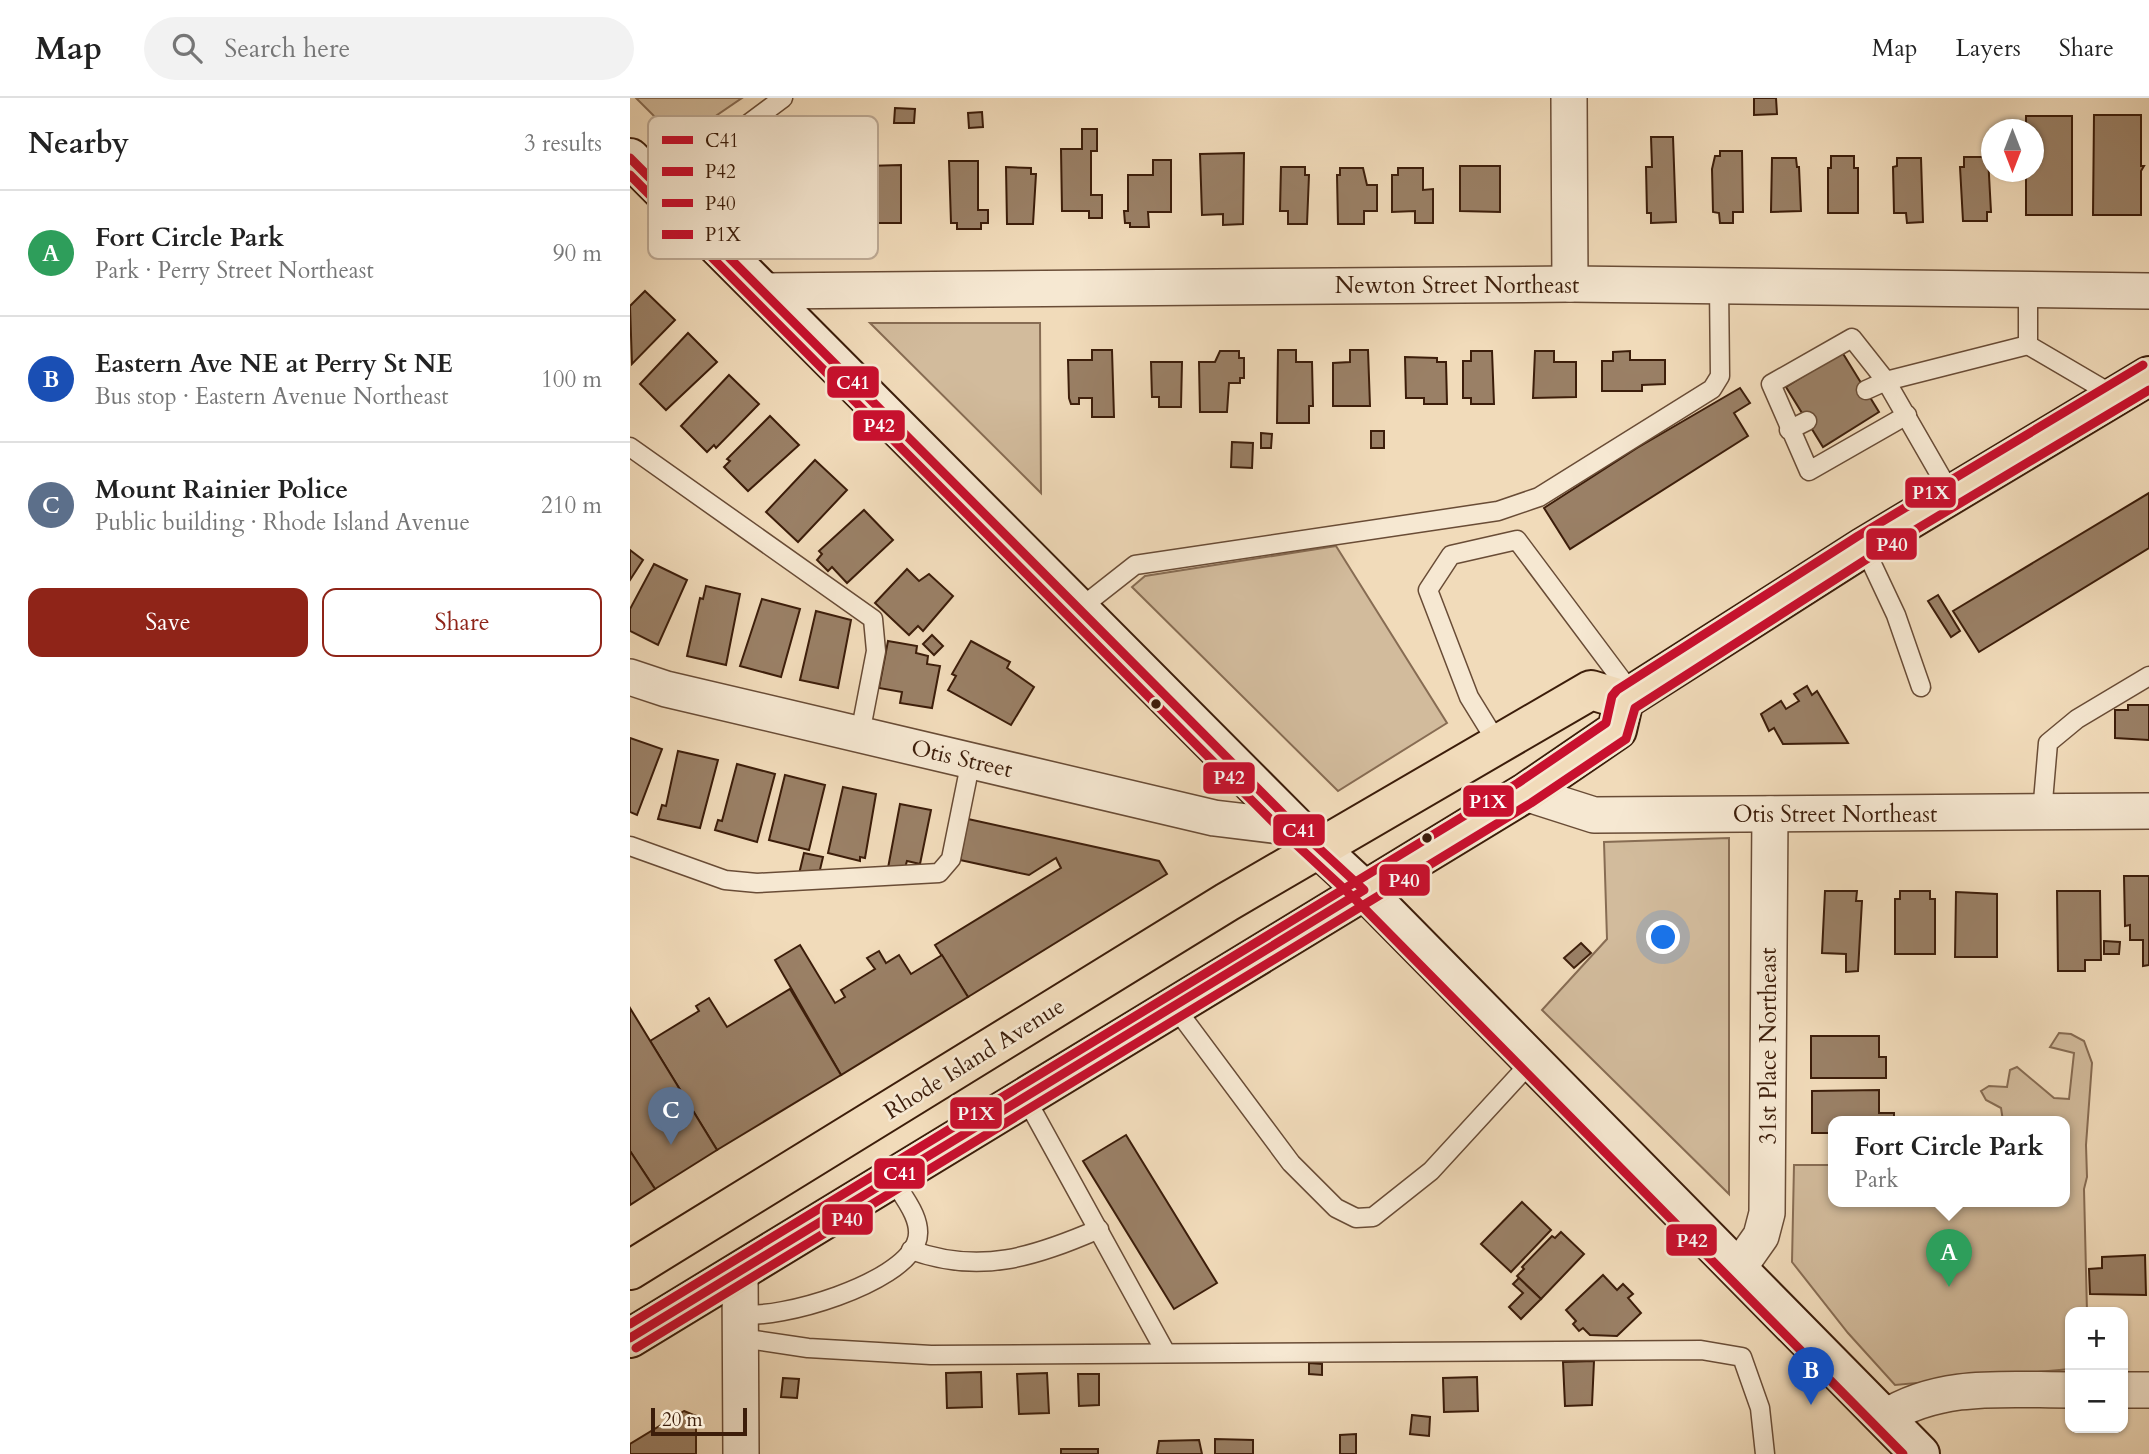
<!DOCTYPE html>
<html lang="en">
<head>
<meta charset="utf-8">
<style>
	body { margin:0; font-family:Cardo,serif; background:#f2f2f2; color:#222 }
	.controls { position:absolute; right:21px; bottom:21px; display:grid; overflow:hidden; border-radius:14px; box-shadow:0 2px 5px #0004 }
	.controls button { width:63px; height:63px; display:grid; place-items:center; padding:0; border:0; border-bottom:2px solid #e0e0e0; background:#fff; color:#222; font:35px sans-serif }
	.compass { position:absolute; left:1351px; top:21px; width:63px; height:63px; border-radius:50%; background:#fff; box-shadow:0 2px 5px #0004; rotate:180deg }
	.scale { position:absolute; left:21px; bottom:18px; width:96px; box-sizing:border-box; padding-left:7px; border:4px solid #3c1d0a; border-top:0; font-size:19px; line-height:24px; white-space:nowrap; color:#3c1d0a; -webkit-text-stroke:5px #f6e8d2; paint-order:stroke }
	.you { position:absolute; left:1034px; top:840px; width:24px; height:24px; margin:-18px; border:5px solid #fff; border-radius:50%; background:#1a73e8; box-shadow:0 0 0 10px #1a73e833 }
	.badge { display:grid; place-items:center; width:46px; height:46px; border-radius:50%; background:#8f2418; color:#fff; font-size:23px; font-weight:700 }
	.pin { position:absolute; translate:-50% -58px; filter:drop-shadow(0 2px 4px #0008) }
	.pin::after { content:''; position:absolute; top:37px; width:24px; height:21px; background:inherit; clip-path:polygon(0 0,100% 0,50% 100%) }
	.popup { position:absolute; left:1198px; top:1018px; width:242px; height:91px; box-sizing:border-box; display:grid; place-content:center; border-radius:14px; background:#fff; filter:drop-shadow(0 2px 5px #0005); font-size:23px; white-space:nowrap; color:#767676 }
	.popup b { font-size:26px; color:#222 }
	.popup::after { content:''; position:absolute; left:50%; top:100%; margin-left:-14px; border:14px solid transparent; border-top-color:#fff }
	.list { margin:0; padding:0; list-style:none }
	h2 { display:flex; justify-content:space-between; align-items:center; height:91px; margin:0; padding:0 28px; font-size:30px }
	h2 small { font-size:23px; font-weight:400; color:#767676 }
	.list li { display:grid; grid-template-columns:46px 1fr auto; gap:21px; align-items:center; box-sizing:border-box; height:126px; padding:0 28px; border-top:2px solid #e0e0e0 }
	.list b { display:block; font-size:26px; white-space:nowrap }
	.list p { margin:0; font-size:23px; white-space:nowrap; color:#767676 }
	.list em { font-size:23px; font-style:normal; color:#767676 }
	.actions { display:flex; gap:14px; padding:21px 28px }
	.actions a { flex:1; padding:16px 0; border:2px solid #8f2418; border-radius:14px; text-align:center; font-size:24px; color:#8f2418 }
	.actions .main { background:#8f2418; color:#fff }
	.icon { flex:none; width:38px; height:38px; fill:none; stroke:currentColor; stroke-width:2; stroke-linecap:round; stroke-linejoin:round }
	.map { position:relative; flex:none; width:1519px; height:1356px; overflow:hidden }
	header { display:flex; align-items:center; gap:42px; box-sizing:border-box; height:98px; padding:0 35px; background:#fff; border-bottom:2px solid #e0e0e0 }
	header strong { font-size:33px }
	nav { display:flex; gap:38px; margin-inline-start:auto; font-size:24px }
	.search { width:490px; height:63px; background:#f2f2f2; display:flex; align-items:center; gap:18px; box-sizing:border-box; padding:0 24px; border-radius:38px; color:#767676; font-size:26px }
	main { display:flex }
	aside { flex:1; background:#fff }
	.map>svg:first-child { display:block }
	.green { fill:#d2bb9c; stroke:#876c53; stroke-width:2 }
	.building { fill:#9a8066; stroke:#3c1d0a; stroke-width:2 }
	.lines { fill:none; stroke-linecap:round; stroke-linejoin:round }
	.service-casing { stroke:#694c36; stroke-width:21 }
	.minor-casing { stroke:#694c36; stroke-width:38 }
	.secondary-casing { stroke:#3c1d0a; stroke-width:42 }
	.primary-casing { stroke:#3c1d0a; stroke-width:42 }
	.service { stroke:#f6e8d2; stroke-width:18 }
	.minor { stroke:#f6e8d2; stroke-width:35 }
	.secondary { stroke:#f6e8d2; stroke-width:38 }
	.primary { stroke:#f1dbba; stroke-width:38 }
	.bus-1-casing { stroke:#f6e8d2; stroke-width:14 }
	.bus-2-casing { stroke:#f6e8d2; stroke-width:14 }
	.bus-3-casing { stroke:#f6e8d2; stroke-width:14 }
	.bus-4-casing { stroke:#f6e8d2; stroke-width:14 }
	.bus-1 { stroke:#c8102e; stroke-width:9 }
	.bus-2 { stroke:#c8102e; stroke-width:9 }
	.bus-3 { stroke:#c8102e; stroke-width:9 }
	.bus-4 { stroke:#c8102e; stroke-width:9 }
	.bus-dot { fill:#3c1d0a; stroke:#f6e8d2; stroke-width:2.5 }
	.labels { text-anchor:middle; stroke-width:5; stroke-linejoin:round; paint-order:stroke }
	.street-label { font-size:23px; fill:#3c1d0a; stroke:#f6e8d2 }
	.key { fill:#f6e8d2; stroke:#beab96; stroke-width:2 }
	.key-label { font-size:19px; fill:#3c1d0a }
	.line-badge { stroke:#f6e8d2; stroke-width:2.5 }
	.badge-label { font-size:19px; text-anchor:middle; font-weight:bold; fill:#fff }
</style>
</head>
<body>
<header>
<strong>Map</strong>
<div class="search"><svg class="icon" aria-label="search" viewBox="0 0 24 24"><circle cx="10" cy="10" r="6"/><path d="M15 15l6 6"/></svg>Search here</div>
<nav><a>Map</a><a>Layers</a><a>Share</a></nav>
</header>
<main>
<aside>
<h2>Nearby<small>3 results</small></h2>
<ul class="list">
<li><span class="badge" style="background:#2e9e5b">A</span><div><b>Fort Circle Park</b><p>Park · Perry Street Northeast</p></div><em>90 m</em></li>
<li><span class="badge" style="background:#1a4fb4">B</span><div><b>Eastern Ave NE at Perry St NE</b><p>Bus stop · Eastern Avenue Northeast</p></div><em>100 m</em></li>
<li><span class="badge" style="background:#5c6f8a">C</span><div><b>Mount Rainier Police</b><p>Public building · Rhode Island Avenue</p></div><em>210 m</em></li>
</ul>
<div class="actions"><a class="main">Save</a><a>Share</a></div>
</aside>
<div class="map">
<svg width="1519" height="1356" viewBox="0 0 1519 1356">
	<rect width="100%" height="100%" fill="#f1dbba"/>
	<filter id="stains"><feTurbulence type="fractalNoise" baseFrequency=".00286" numOctaves="4"/><feColorMatrix values="0 0 0 0 .2 0 0 0 0 .09 0 0 0 0 .02 0 0 0 .5 -.17"/></filter>
	<radialGradient id="worn" r=".72"><stop offset=".6" stop-color="#630" stop-opacity="0"/><stop offset="1" stop-color="#630" stop-opacity=".3"/></radialGradient>
	<g class="green">
		<polygon points="6,0 112,0 49,43"/>
		<polygon points="240,225 410,225 411,395"/>
		<polygon points="706,448 817,625 708,693 502,489 515,478"/>
		<polygon points="1099,740 1099,1096 912,912 977,841 974,744"/>
		<polygon points="1429,935 1441,936 1454,943 1462,965 1456,1047 1457,1079 1454,1091 1457,1214 1440,1214 1440,1271 1265,1287 1218,1235 1162,1164 1164,1067 1203,1067 1204,1103 1434,1103 1434,1023 1373,1023 1371,1010 1356,1002 1351,993 1359,988 1377,989 1380,972 1387,969 1424,1000 1439,1001 1444,955 1420,949"/>
	</g>
	<g class="building">
		<polygon points="1124,0 1146,0 1147,16 1124,17"/>
		<polygon points="265,10 285,11 284,25 264,25"/>
		<polygon points="352,14 353,29 339,30 338,15"/>
		<polygon points="1464,17 1511,17 1511,68 1514,68 1511,73 1511,117 1463,117"/>
		<polygon points="1396,18 1442,18 1442,117 1396,117 1396,74 1404,74 1404,32 1396,32"/>
		<polygon points="452,31 467,31 467,53 461,53 461,97 472,97 472,120 459,120 459,113 432,113 431,51 452,51"/>
		<polygon points="1021,39 1043,39 1046,124 1021,125 1021,115 1017,115 1016,69 1022,69"/>
		<polygon points="157,44 202,45 202,113 187,113 187,119 161,119 158,98 161,98 161,91 172,91 172,77 157,76"/>
		<polygon points="1090,53 1112,53 1113,114 1103,114 1103,125 1090,125 1089,115 1083,114 1082,71 1085,58 1090,58"/>
		<polygon points="614,55 613,126 593,127 593,116 572,117 570,56"/>
		<polygon points="1201,58 1224,58 1224,70 1228,70 1228,115 1198,115 1198,70 1201,70"/>
		<polygon points="1334,59 1358,59 1361,114 1357,114 1357,123 1333,123 1330,69 1334,69"/>
		<polygon points="1142,60 1166,60 1167,69 1169,69 1171,113 1141,114"/>
		<polygon points="1267,60 1291,60 1293,124 1277,125 1276,115 1264,115 1263,69 1267,68"/>
		<polygon points="523,62 541,62 541,114 518,114 519,129 500,129 500,125 495,125 494,113 498,113 498,77 523,77"/>
		<polygon points="319,63 348,63 348,112 358,112 358,125 351,125 351,131 327,131 327,125 321,125"/>
		<polygon points="271,67 271,125 236,125 236,68"/>
		<polygon points="830,68 870,68 870,114 830,113"/>
		<polygon points="376,69 401,70 401,76 406,76 403,126 377,126"/>
		<polygon points="651,69 675,69 675,77 679,77 677,126 658,126 658,113 650,113"/>
		<polygon points="710,70 733,70 737,87 747,87 747,113 734,113 734,126 708,126 707,77 710,77"/>
		<polygon points="768,70 793,70 793,92 803,91 803,125 785,125 785,113 762,114 762,77 768,77"/>
		<polygon points="15,193 45,222 2,266 0,208"/>
		<polygon points="58,235 87,264 36,312 10,286"/>
		<polygon points="462,252 482,252 484,319 462,319 462,300 449,300 449,306 441,306 439,300 438,262 462,262"/>
		<polygon points="648,252 666,252 666,264 682,264 683,308 679,308 679,325 647,325"/>
		<polygon points="720,252 738,252 740,308 703,308 703,265 720,264"/>
		<polygon points="590,253 609,253 609,260 614,260 614,280 610,280 610,285 599,285 597,314 570,314 569,264 585,264"/>
		<polygon points="841,253 862,253 864,306 841,306 841,300 833,300 833,263 841,263"/>
		<polygon points="905,253 924,253 924,264 946,264 946,299 903,300"/>
		<polygon points="1000,253 1000,262 1035,262 1035,286 1012,287 1012,293 972,293 972,263 983,263 983,254"/>
		<polygon points="1212,254 1249,314 1193,349 1156,289"/>
		<polygon points="775,259 807,260 807,264 816,264 817,306 794,306 794,300 776,300"/>
		<polygon points="521,264 552,264 551,309 529,309 529,299 522,299"/>
		<polygon points="99,277 129,306 86,350 84,347 77,354 51,328"/>
		<polygon points="1110,290 1120,305 1104,315 1118,338 940,451 914,410 1007,350"/>
		<polygon points="140,318 169,347 118,393 94,369 100,363 97,361"/>
		<rect x="741" y="333" width="13" height="17"/>
		<polygon points="631,335 642,336 641,350 631,350"/>
		<polygon points="602,344 623,345 622,370 601,369"/>
		<polygon points="185,362 217,392 168,444 136,414"/>
		<polygon points="1519,395 1519,450 1349,554 1323,513"/>
		<polygon points="234,412 263,442 217,485 202,469 198,473 187,462 192,456 189,453"/>
		<polygon points="0,452 13,462 0,482"/>
		<polygon points="24,466 57,482 28,547 0,533 0,511"/>
		<polygon points="277,471 289,483 299,476 323,498 293,533 288,528 279,537 245,505"/>
		<polygon points="76,488 110,496 96,567 57,558 70,500 73,501"/>
		<polygon points="1308,497 1330,533 1321,539 1298,503"/>
		<polygon points="132,501 170,511 151,579 110,568"/>
		<polygon points="186,513 221,522 208,590 170,582"/>
		<polygon points="302,537 313,548 304,557 293,546"/>
		<polygon points="258,543 287,548 286,555 298,558 297,566 310,568 302,610 270,605 272,594 249,590"/>
		<polygon points="341,543 380,564 377,570 404,589 381,627 318,592 326,578 322,576"/>
		<polygon points="1177,588 1182,597 1187,593 1218,645 1153,646 1144,630 1139,633 1131,616 1151,603 1156,611 1169,603 1164,596"/>
		<polygon points="1498,607 1519,607 1519,642 1485,640 1485,612 1498,612"/>
		<polygon points="0,640 32,651 7,717 0,714"/>
		<polygon points="48,653 88,662 70,730 28,721 32,707 36,708"/>
		<polygon points="107,666 145,676 127,744 85,732 88,722 92,723"/>
		<polygon points="155,677 195,687 179,752 139,742"/>
		<polygon points="213,689 246,696 235,760 230,759 230,763 198,755"/>
		<polygon points="270,706 301,712 290,766 277,763 274,773 258,770"/>
		<polygon points="338,721 529,763 537,776 338,899 305,847 431,770 426,760 399,777 330,762"/>
		<polygon points="174,755 193,759 188,780 169,776"/>
		<polygon points="1494,778 1519,778 1519,867 1513,868 1513,842 1500,842 1500,827 1495,828"/>
		<polygon points="1195,793 1227,793 1226,803 1232,803 1228,873 1216,874 1216,856 1192,855"/>
		<polygon points="1270,793 1300,793 1300,801 1305,801 1305,856 1265,856 1265,801 1270,801"/>
		<polygon points="1427,793 1470,793 1471,862 1455,862 1455,873 1428,873"/>
		<polygon points="1326,794 1367,796 1367,859 1325,859"/>
		<polygon points="1474,843 1490,844 1489,856 1474,856"/>
		<polygon points="951,845 961,855 944,870 934,860"/>
		<polygon points="170,847 205,905 215,899 211,892 245,871 237,860 249,853 256,865 269,857 281,876 312,857 338,899 211,977 145,862"/>
		<polygon points="160,891 211,977 87,1052 20,943 69,913 66,908 79,900 97,929"/>
		<polygon points="0,910 87,1052 25,1091 0,1053"/>
		<polygon points="1181,938 1249,938 1249,959 1256,959 1256,980 1181,980"/>
		<polygon points="1249,992 1249,1015 1264,1015 1264,1023 1204,1023 1204,1035 1182,1035 1182,993"/>
		<polygon points="496,1037 587,1185 544,1211 453,1063"/>
		<polygon points="0,1053 25,1091 0,1107"/>
		<polygon points="892,1104 921,1132 881,1174 851,1146"/>
		<polygon points="931,1134 954,1156 911,1201 887,1178 894,1171 892,1169 922,1138 925,1140"/>
		<polygon points="1515,1157 1516,1197 1460,1196 1459,1171 1472,1170 1472,1159"/>
		<polygon points="973,1177 987,1192 993,1186 1003,1196 998,1200 1011,1215 987,1238 960,1237 953,1230 949,1233 943,1226 946,1223 936,1212"/>
		<polygon points="889,1180 911,1201 891,1221 879,1209 893,1195 883,1186"/>
		<polygon points="964,1263 962,1307 935,1308 933,1264"/>
		<polygon points="679,1265 692,1266 692,1277 679,1276"/>
		<polygon points="351,1274 352,1309 317,1310 316,1275"/>
		<polygon points="417,1275 419,1315 389,1316 387,1276"/>
		<polygon points="448,1276 469,1276 469,1307 449,1308"/>
		<polygon points="847,1279 848,1313 814,1314 813,1280"/>
		<polygon points="153,1280 169,1281 167,1300 151,1299"/>
		<polygon points="54,1313 66,1318 66,1356 0,1356 0,1346"/>
		<polygon points="782,1317 800,1319 799,1338 780,1336"/>
		<polygon points="726,1336 726,1356 710,1356 710,1337"/>
		<polygon points="585,1341 623,1342 623,1356 585,1356"/>
		<polygon points="569,1342 572,1356 527,1356 529,1343"/>
		<rect x="431" y="1351" width="37" height="5"/>
	</g>
	<g class="lines">
		<g class="service-casing">
			<g id="service">
				<polyline points="31,91 153,0"/>
				<polyline points="1398,190 1398,247 1485,298"/>
				<polyline points="1236,292 1256,283 1321,396"/>
				<polyline points="1277,317 1179,373 1141,286 1222,240 1256,283 1398,247"/>
				<polyline points="1159,332 1177,323"/>
				<polyline points="0,349 243,521 246,553 230,636"/>
				<polyline points="1234,449 1266,517 1291,589"/>
				<polyline points="449,511 505,467 868,413 909,399 1082,291 1090,278 1089,187"/>
				<polyline points="868,646 839,599 798,492 821,457 887,442 1003,597"/>
				<polyline points="1412,715 1418,645 1447,621 1519,578"/>
				<polyline points="0,748 95,782 127,785 309,775 321,761 341,662"/>
				<polyline points="544,908 661,1065 706,1110 726,1120 743,1119 801,1073 902,963"/>
				<polyline points="395,999 536,1255"/>
				<path d="M281,1152C350,1177 404,1159 469,1131"/>
				<path d="M110,1216C151,1222 270,1186 286,1145C295,1124 273,1098 262,1081"/>
				<polyline points="111,1240 178,1250 301,1257 1071,1252 1112,1259 1130,1310 1135,1356"/>
			</g>
		</g>
		<g class="minor-casing">
			<g id="minor">
				<polyline points="939,0 940,186"/>
				<polyline points="135,193 940,186 1519,193"/>
				<polyline points="0,579 36,591 584,720 667,730"/>
				<polyline points="895,695 964,717 1519,713"/>
				<polyline points="1107,1172 1131,1138 1137,1115 1140,716"/>
				<polyline points="110,1175 111,1356"/>
				<polyline points="1493,1292 1519,1292"/>
				<path d="M1254,1320C1311,1284 1375,1292 1440,1292"/>
			</g>
		</g>
		<g class="secondary-casing">
			<polyline id="secondary" points="0,60 667,730 734,792 1290,1356"/>
		</g>
		<g class="primary-casing">
			<g id="primary">
				<polyline points="0,1172 597,804 961,592 994,602"/>
				<polyline points="0,1240 895,695 987,632 994,602 1234,449 1519,278"/>
			</g>
		</g>
		<use href="#service" class="service"/>
		<use href="#minor" class="minor"/>
		<use href="#secondary" class="secondary"/>
		<use href="#primary" class="primary"/>
		<g class="bus-1-casing">
			<polyline id="bus-1" points="0,60 667,730 734,792 0,1240"/>
		</g>
		<g class="bus-2-casing">
			<polyline id="bus-2" points="0,77 658,739 725,801 1273,1356"/>
		</g>
		<g class="bus-3-casing">
			<polyline id="bus-3" points="6,1250 901,705 996,641 1005,610 1240,459 1519,292"/>
		</g>
		<g class="bus-4-casing">
			<polyline id="bus-4" points="0,1226 888,685 976,625 982,598 987,592 1228,438 1513,267"/>
		</g>
		<use href="#bus-1" class="bus-1"/>
		<use href="#bus-2" class="bus-2"/>
		<use href="#bus-3" class="bus-3"/>
		<use href="#bus-4" class="bus-4"/>
	</g>
	<g class="bus-dot">
		<circle cx="526" cy="606" r="6"/>
		<circle cx="797" cy="740" r="6"/>
	</g>
	<g class="labels">
		<g class="street-label">
			<text x="827" y="195">Newton Street Northeast</text>
			<text transform="translate(332 660) rotate(13)" y="8">Otis Street</text>
			<text x="1205" y="724">Otis Street Northeast</text>
			<text transform="translate(1138 948) rotate(-90)" y="8">31st Place Northeast</text>
			<text transform="translate(344 960) rotate(-32)" y="8">Rhode Island Avenue</text>
		</g>
	</g>
	<rect x="18" y="18" width="230" height="143" rx="10" class="key"/>
	<rect x="32" y="38" width="31" height="8" fill="#c8102e"/>
	<rect x="32" y="69" width="31" height="9" fill="#c8102e"/>
	<rect x="32" y="101" width="31" height="8" fill="#c8102e"/>
	<rect x="32" y="132" width="31" height="9" fill="#c8102e"/>
	<g class="key-label">
		<text x="75" y="49">C41</text>
		<text x="75" y="80">P42</text>
		<text x="75" y="112">P40</text>
		<text x="75" y="143">P1X</text>
	</g>
	<g class="line-badge">
		<rect x="196" y="267" width="54" height="34" rx="7" fill="#c8102e"/>
		<rect x="222" y="311" width="54" height="33" rx="7" fill="#c8102e"/>
		<rect x="1274" y="378" width="53" height="33" rx="7" fill="#c8102e"/>
		<rect x="1235" y="429" width="53" height="34" rx="7" fill="#c8102e"/>
		<rect x="572" y="663" width="54" height="34" rx="7" fill="#c8102e"/>
		<rect x="832" y="686" width="53" height="34" rx="7" fill="#c8102e"/>
		<rect x="642" y="715" width="54" height="34" rx="7" fill="#c8102e"/>
		<rect x="748" y="765" width="53" height="34" rx="7" fill="#c8102e"/>
		<rect x="319" y="998" width="54" height="34" rx="7" fill="#c8102e"/>
		<rect x="243" y="1059" width="53" height="33" rx="7" fill="#c8102e"/>
		<rect x="191" y="1105" width="53" height="33" rx="7" fill="#c8102e"/>
		<rect x="1035" y="1125" width="53" height="34" rx="7" fill="#c8102e"/>
	</g>
	<g class="badge-label">
		<text x="223" y="291">C41</text>
		<text x="249" y="334">P42</text>
		<text x="1301" y="401">P1X</text>
		<text x="1262" y="453">P40</text>
		<text x="599" y="686">P42</text>
		<text x="858" y="710">P1X</text>
		<text x="669" y="739">C41</text>
		<text x="774" y="789">P40</text>
		<text x="346" y="1022">P1X</text>
		<text x="270" y="1082">C41</text>
		<text x="217" y="1128">P40</text>
		<text x="1062" y="1149">P42</text>
	</g>
	<rect width="100%" height="100%" filter="url(#stains)"/>
	<rect width="100%" height="100%" fill="url(#worn)"/>
</svg>
<div class="controls">
<button>+</button>
<button>−</button>
</div>
<svg class="compass" viewBox="-18 -18 36 36"><path d="M0-13l5 13h-10z" fill="#e53935"/><path d="M0 13l5-13h-10z" fill="#767676"/></svg>
<div class="scale">20 m</div>
<div class="you"></div>
<div class="pin badge" style="left:1319px;top:1189px;background:#2e9e5b">A</div>
<div class="popup"><b>Fort Circle Park</b>Park</div>
<div class="pin badge" style="left:1181px;top:1307px;background:#1a4fb4">B</div>
<div class="pin badge" style="left:41px;top:1047px;background:#5c6f8a">C</div>
</div>
</main>
</body>
</html>
